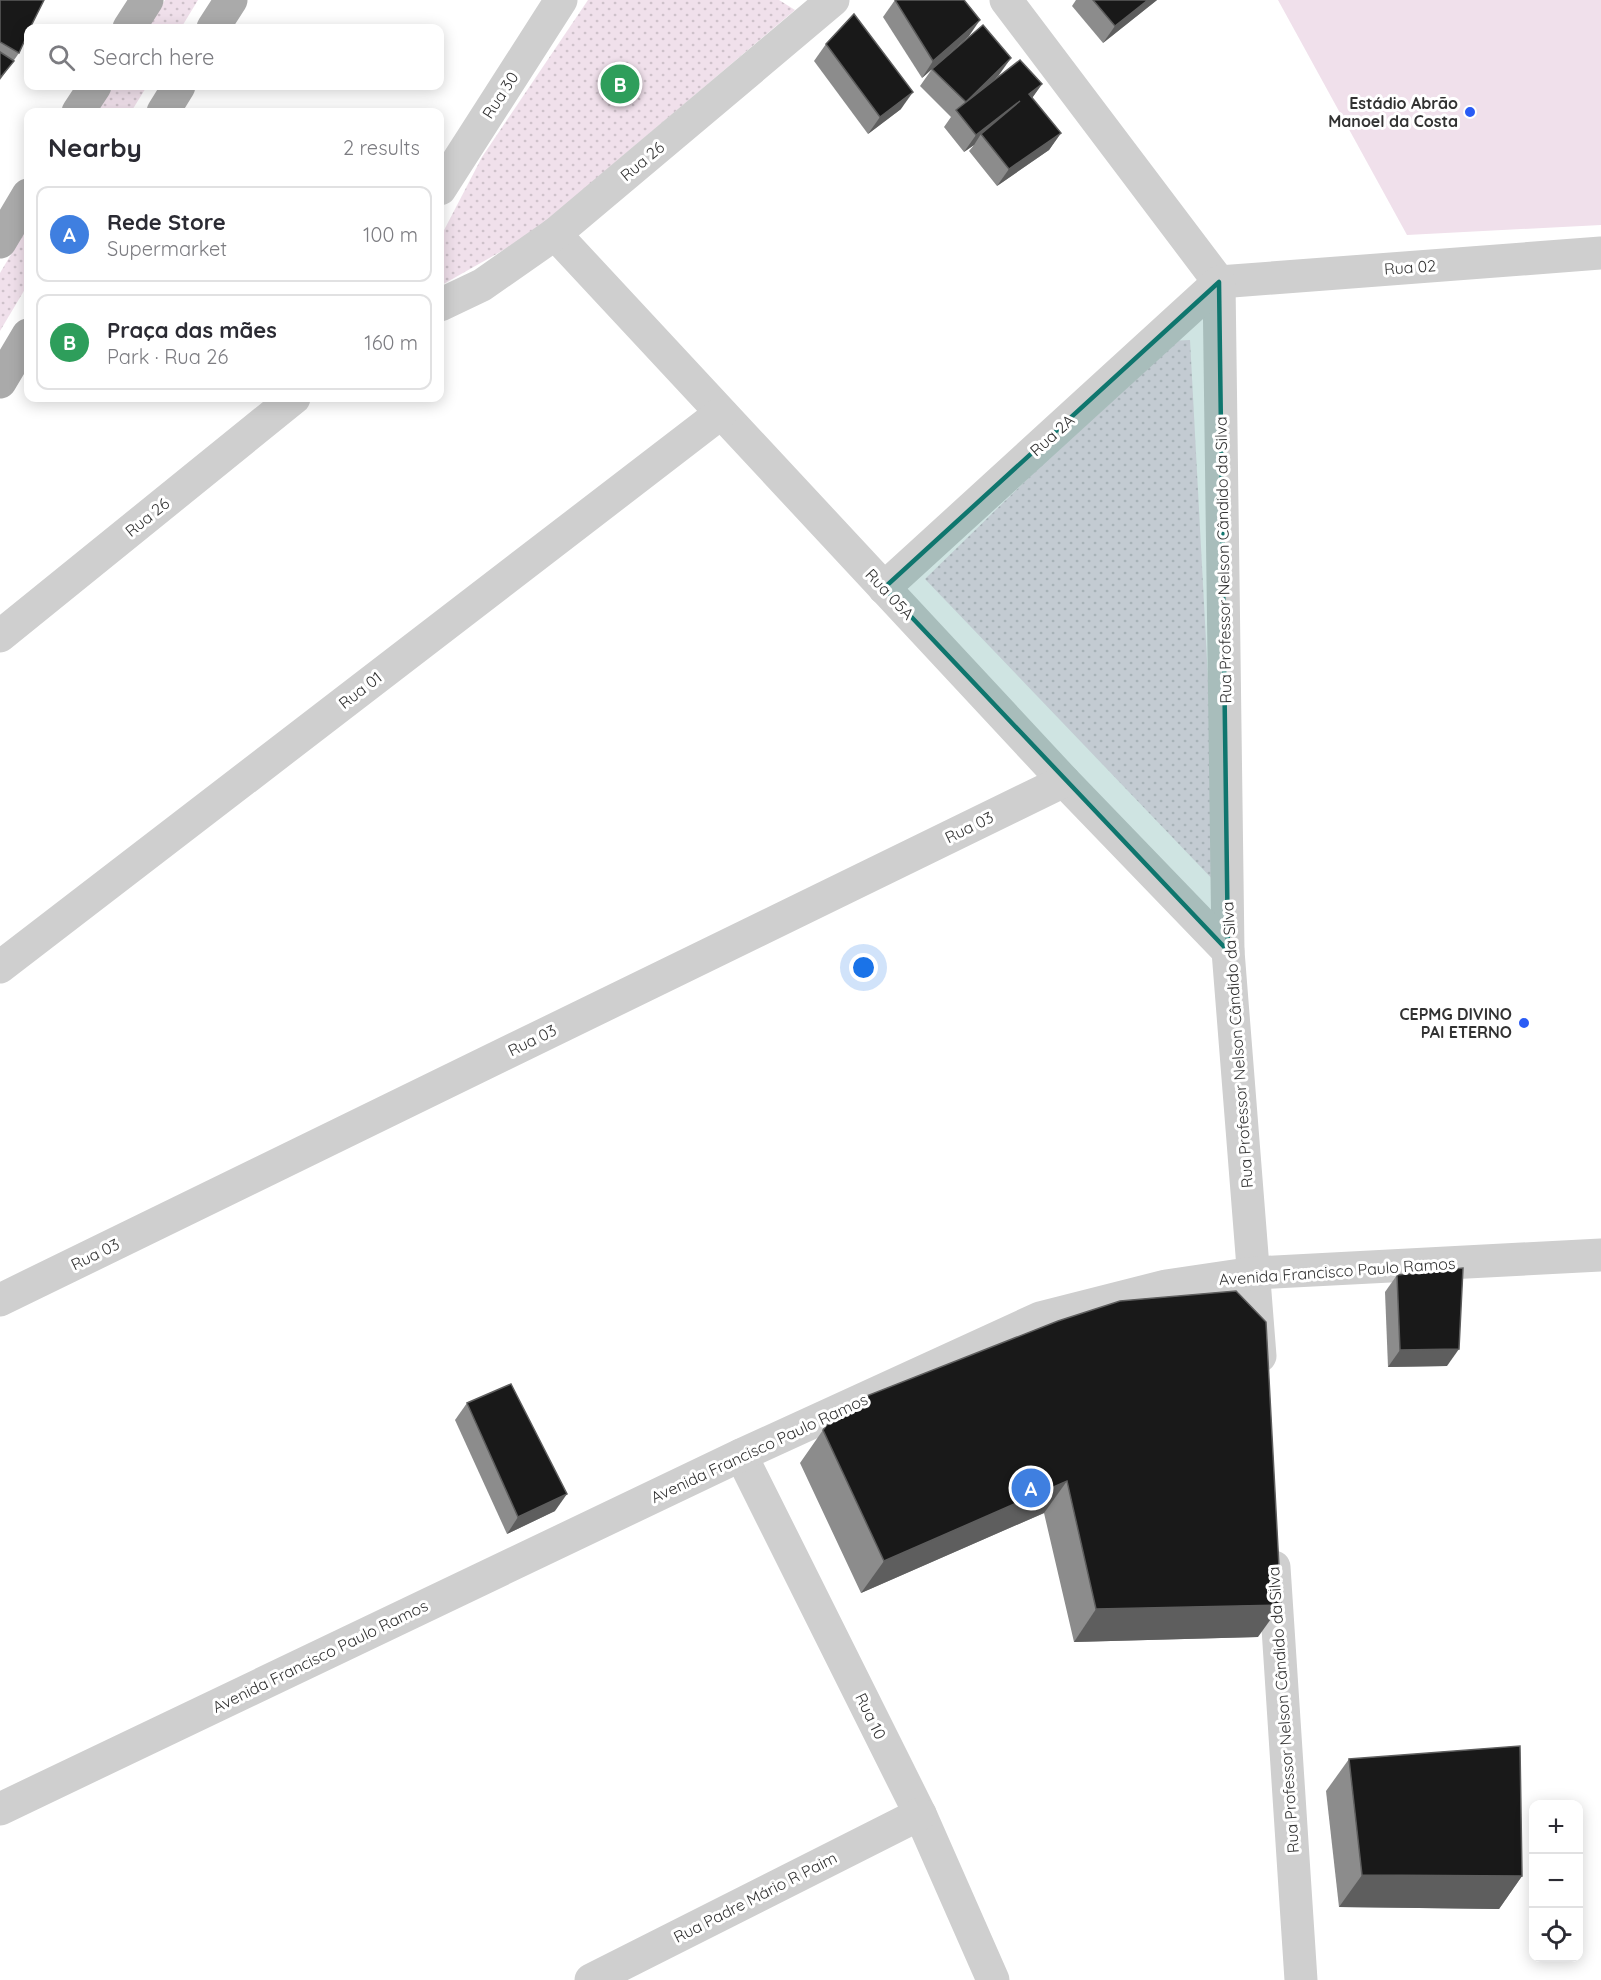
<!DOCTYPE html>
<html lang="en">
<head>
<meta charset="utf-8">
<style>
	body { margin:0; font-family:Quicksand,sans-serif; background:#f7f7f7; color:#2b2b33 }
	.controls { position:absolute; right:18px; bottom:18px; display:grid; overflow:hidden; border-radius:12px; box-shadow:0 3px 15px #0003 }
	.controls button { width:54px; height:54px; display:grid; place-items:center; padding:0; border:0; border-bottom:2px solid #e1e1e2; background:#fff; color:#2b2b33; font:30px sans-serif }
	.you { position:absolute; left:864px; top:968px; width:21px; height:21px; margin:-15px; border:4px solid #fff; border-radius:50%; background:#1a73e8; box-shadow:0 0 0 9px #1a73e833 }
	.badge { display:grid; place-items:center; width:39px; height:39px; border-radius:50%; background:#0f766e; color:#fff; font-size:20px; font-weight:700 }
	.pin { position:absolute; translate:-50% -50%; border:3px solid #fff; box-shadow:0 2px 6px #0006 }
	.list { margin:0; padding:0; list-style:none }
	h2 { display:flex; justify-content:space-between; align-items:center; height:78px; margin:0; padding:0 24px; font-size:26px }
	h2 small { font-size:20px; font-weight:400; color:#7c7c81 }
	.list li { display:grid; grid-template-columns:39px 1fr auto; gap:18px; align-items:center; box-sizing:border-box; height:96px; margin:0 12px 12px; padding:0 12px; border:2px solid #e1e1e2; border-radius:12px }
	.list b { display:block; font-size:22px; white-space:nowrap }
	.list p { margin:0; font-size:20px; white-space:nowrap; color:#7c7c81 }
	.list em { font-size:20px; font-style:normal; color:#7c7c81 }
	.icon { flex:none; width:33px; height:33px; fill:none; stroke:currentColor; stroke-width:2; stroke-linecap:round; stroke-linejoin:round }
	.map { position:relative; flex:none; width:1601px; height:1980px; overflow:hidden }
	.search { position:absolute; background:#fff; box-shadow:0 3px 15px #0003; left:24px; top:24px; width:420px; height:66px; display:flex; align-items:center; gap:15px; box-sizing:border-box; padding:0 21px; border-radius:12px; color:#7c7c81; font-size:22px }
	.panel { position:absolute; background:#fff; box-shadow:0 3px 15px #0003; left:24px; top:108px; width:420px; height:294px; border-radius:12px }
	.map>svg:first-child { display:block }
	.grass { fill:#f0e0eb }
	.park { fill:url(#park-dots) }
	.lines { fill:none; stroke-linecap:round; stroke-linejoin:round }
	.street { stroke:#cfcfcf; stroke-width:33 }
	.primary { stroke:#aaa; stroke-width:33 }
	.wall { fill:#8c8c8c }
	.shaded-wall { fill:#5e5e5e }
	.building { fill:#191919; stroke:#5e5e5e; stroke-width:1.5 }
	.marked { fill:#0f766e; fill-opacity:0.2; stroke:#0f766e; stroke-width:4.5; stroke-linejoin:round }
	.poi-dot { fill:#295bf5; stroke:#fff; stroke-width:2 }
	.labels { text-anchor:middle; stroke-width:6; stroke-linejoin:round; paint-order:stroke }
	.street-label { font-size:16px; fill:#323232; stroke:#fff }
	.poi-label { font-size:16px; font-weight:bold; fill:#323232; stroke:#fff; text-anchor:end }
</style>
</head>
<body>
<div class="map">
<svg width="1601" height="1980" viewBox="0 0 1601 1980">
	<defs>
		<pattern id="park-dots" width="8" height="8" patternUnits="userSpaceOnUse" patternTransform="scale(1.5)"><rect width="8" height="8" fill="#f0e0eb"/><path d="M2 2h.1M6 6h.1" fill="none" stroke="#cec1ca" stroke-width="1.8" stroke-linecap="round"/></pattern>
	</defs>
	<rect width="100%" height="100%" fill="#fff"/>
	<polygon class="grass" points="1278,0 1601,0 1601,225 1407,235"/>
	<g class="park">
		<polygon points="165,0 198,0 181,28 148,28"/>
		<polygon points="588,0 779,0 795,10 530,235 440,286 440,238 482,157"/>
		<polygon points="113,86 147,86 131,112 97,112"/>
		<polygon points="28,226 28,284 0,331 0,273"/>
		<polygon points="1190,340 1219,886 925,579 1169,341"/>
	</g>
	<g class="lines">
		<g class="street">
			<polyline points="1006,0 1219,282 1228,951 1260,1356"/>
			<polyline points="440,189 561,0"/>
			<polyline points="555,234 1064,781 1228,951"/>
			<polyline points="1219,282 1601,253"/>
			<polyline points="440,305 482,285 555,234 833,0"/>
			<polyline points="884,588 1219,282"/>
			<polyline points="0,636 294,398"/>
			<polyline points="0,967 721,413"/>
			<polyline points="0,1300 1064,781"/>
			<polyline points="741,1455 920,1814 993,1980"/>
			<polyline points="1274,1567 1301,1980"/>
			<polyline points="0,1809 741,1455 1040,1318 1166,1286 1254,1273 1601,1255"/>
			<polyline points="591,1980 920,1814"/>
		</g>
		<g class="primary">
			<polyline points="129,28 147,0"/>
			<polyline points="213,28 231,0"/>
			<polyline points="78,112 95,86"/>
			<polyline points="163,112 179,86"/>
			<polyline points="0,242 28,195"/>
			<polyline points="0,382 28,335"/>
		</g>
	</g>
	<g class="wall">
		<polygon points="0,0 19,53 0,80"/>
		<polygon points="895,0 969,36 922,78 883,17"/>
		<polygon points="1076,0 1157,0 1103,43 1072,6"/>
		<polygon points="826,44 901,109 868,134 814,61"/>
		<polygon points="932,69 999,75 990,84 1042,84 1032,98 1061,133 1049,150 997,186 969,151 974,145 964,152 944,127 951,117 920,86"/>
		<polygon points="1397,1275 1447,1366 1388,1367 1385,1292"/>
		<polygon points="1058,1321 1258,1637 1074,1642 1044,1513 861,1593 800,1463 823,1430"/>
		<polygon points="467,1403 555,1511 507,1534 455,1420"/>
		<polygon points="1349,1759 1522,1876 1499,1909 1339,1907 1326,1791"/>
	</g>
	<g class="shaded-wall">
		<polygon points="1148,0 1157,0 1103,43 1115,26"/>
		<polygon points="980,20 969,36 922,78 933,61"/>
		<polygon points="1011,58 999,75 959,114 958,113 966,102"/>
		<polygon points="1042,84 1030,101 1029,94"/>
		<polygon points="913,92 901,109 868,134 880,117"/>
		<polygon points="1020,101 981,134 974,145 964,152 976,135"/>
		<polygon points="1061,133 1049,150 997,186 1009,169"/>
		<polygon points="1459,1349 1447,1366 1388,1367 1400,1350"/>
		<polygon points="1067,1481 1044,1513 861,1593 884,1561"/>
		<polygon points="567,1494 555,1511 507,1534 518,1517"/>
		<polygon points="1281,1605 1258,1637 1074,1642 1096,1609"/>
		<polygon points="1362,1875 1522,1876 1499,1909 1339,1907"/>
	</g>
	<g class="building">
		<polygon points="0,0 44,0 30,28 28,28 28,33 19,53 0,42"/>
		<polygon points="895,0 964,0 980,20 933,61"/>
		<polygon points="1093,0 1148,0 1115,26"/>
		<polygon points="854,14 913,92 880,117 826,44"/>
		<polygon points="983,25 1011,58 966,102 932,69"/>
		<polygon points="0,52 14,61 0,78"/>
		<polygon points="1020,60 1042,84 1029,94 1061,133 1009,169 981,134 1020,101 976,135 956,110"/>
		<polygon points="1463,1268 1459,1349 1400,1350 1397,1275"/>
		<polygon points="1236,1291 1266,1322 1281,1605 1096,1609 1067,1481 884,1561 823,1430 841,1406 1058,1321 1120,1301"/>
		<polygon points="511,1384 567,1494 518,1517 467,1403"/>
		<polygon points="1520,1746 1522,1876 1362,1875 1349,1759"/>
	</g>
	<path class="marked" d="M1219,282L1228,951L884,588Z"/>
	<g class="poi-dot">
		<circle cx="1470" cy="112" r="6"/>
		<circle cx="1524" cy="1023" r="6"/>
	</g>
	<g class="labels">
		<g class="street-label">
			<text transform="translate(500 95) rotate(-57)" y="6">Rua 30</text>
			<text transform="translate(642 161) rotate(-40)" y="6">Rua 26</text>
			<text transform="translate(1410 267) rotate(-4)" y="6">Rua 02</text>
			<text transform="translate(1052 435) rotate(-42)" y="6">Rua 2A</text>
			<text transform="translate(147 517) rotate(-39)" y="6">Rua 26</text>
			<text transform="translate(1223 560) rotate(-91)" y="6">Rua Professor Nelson Cândido da Silva</text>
			<text transform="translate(890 594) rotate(47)" y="6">Rua 05A</text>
			<text transform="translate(360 690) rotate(-38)" y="6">Rua 01</text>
			<text transform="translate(969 827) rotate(-26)" y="6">Rua 03</text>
			<text transform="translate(532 1040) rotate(-26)" y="6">Rua 03</text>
			<text transform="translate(1237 1045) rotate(-94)" y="6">Rua Professor Nelson Cândido da Silva</text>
			<text transform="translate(95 1254) rotate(-26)" y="6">Rua 03</text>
			<text transform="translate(1337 1271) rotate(-4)" y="6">Avenida Francisco Paulo Ramos</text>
			<text transform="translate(759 1448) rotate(-25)" y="6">Avenida Francisco Paulo Ramos</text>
			<text transform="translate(320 1656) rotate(-26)" y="6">Avenida Francisco Paulo Ramos</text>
			<text transform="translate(1283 1710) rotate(-94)" y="6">Rua Professor Nelson Cândido da Silva</text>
			<text transform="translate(871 1716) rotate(64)" y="6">Rua 10</text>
			<text transform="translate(755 1897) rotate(-27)" y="6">Rua Padre Mário R Paim</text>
		</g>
		<g class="poi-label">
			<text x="1458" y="109">Estádio Abrão<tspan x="1458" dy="18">Manoel da Costa</tspan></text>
			<text x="1512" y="1020">CEPMG DIVINO<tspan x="1512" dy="18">PAI ETERNO</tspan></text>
		</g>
	</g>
</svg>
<div class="controls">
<button>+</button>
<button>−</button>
<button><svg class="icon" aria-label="locate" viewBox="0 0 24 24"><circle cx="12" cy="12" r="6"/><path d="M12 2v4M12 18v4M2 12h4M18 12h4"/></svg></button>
</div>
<div class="you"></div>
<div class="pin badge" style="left:1031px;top:1488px;background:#3f7fe0">A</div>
<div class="pin badge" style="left:620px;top:84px;background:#2e9e5b">B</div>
<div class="search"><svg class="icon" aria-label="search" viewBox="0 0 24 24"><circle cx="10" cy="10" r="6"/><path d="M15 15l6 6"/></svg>Search here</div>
<section class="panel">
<h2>Nearby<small>2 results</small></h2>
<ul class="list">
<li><span class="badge" style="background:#3f7fe0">A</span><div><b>Rede Store</b><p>Supermarket</p></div><em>100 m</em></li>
<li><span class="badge" style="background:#2e9e5b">B</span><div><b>Praça das mães</b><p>Park · Rua 26</p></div><em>160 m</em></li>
</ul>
</section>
</div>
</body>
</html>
